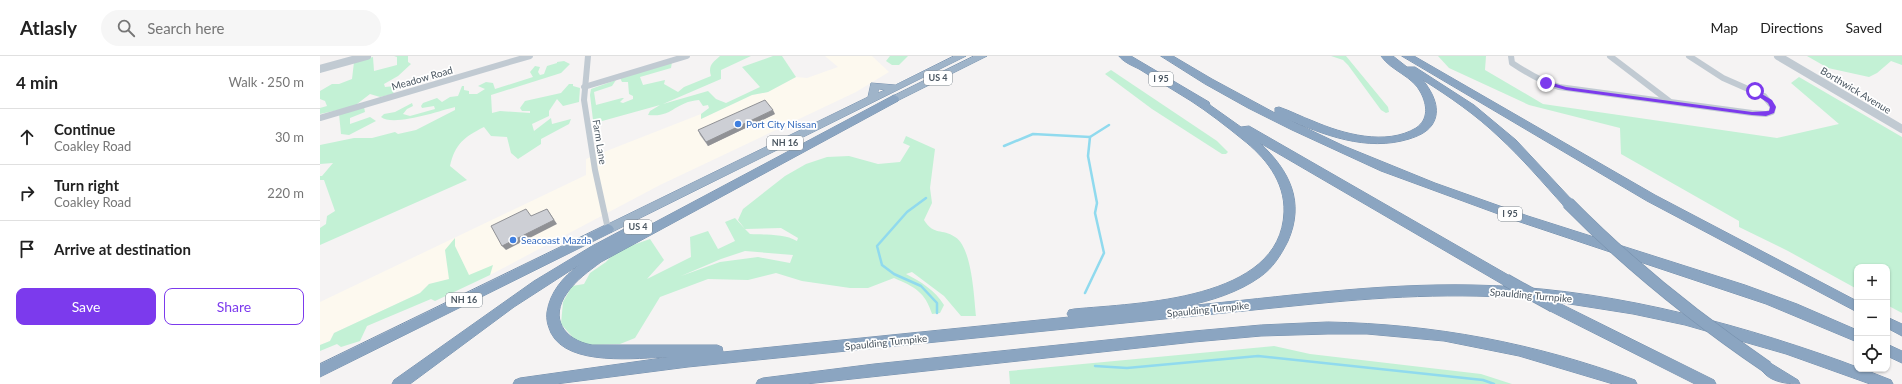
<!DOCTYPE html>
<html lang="en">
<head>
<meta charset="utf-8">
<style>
	body { margin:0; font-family:Lato,sans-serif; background:#f6f6f6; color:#222 }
	.controls { position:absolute; right:12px; bottom:12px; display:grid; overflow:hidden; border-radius:8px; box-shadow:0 1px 3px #0004 }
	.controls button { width:36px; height:36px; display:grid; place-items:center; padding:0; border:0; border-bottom:1px solid #e0e0e0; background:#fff; color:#222; font:20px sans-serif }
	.stop { position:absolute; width:12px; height:12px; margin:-9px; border:3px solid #7c3aed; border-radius:50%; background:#fff }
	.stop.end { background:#7c3aed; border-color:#fff; box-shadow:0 1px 4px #0008 }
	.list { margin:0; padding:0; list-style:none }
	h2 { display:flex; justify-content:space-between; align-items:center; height:52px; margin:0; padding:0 16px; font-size:17px }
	h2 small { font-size:13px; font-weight:400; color:#767676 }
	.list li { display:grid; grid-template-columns:26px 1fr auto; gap:12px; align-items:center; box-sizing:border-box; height:56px; padding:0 16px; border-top:1px solid #e0e0e0 }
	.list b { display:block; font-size:15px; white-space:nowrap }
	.list p { margin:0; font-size:13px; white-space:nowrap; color:#767676 }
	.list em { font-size:13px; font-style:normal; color:#767676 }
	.actions { display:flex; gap:8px; padding:12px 16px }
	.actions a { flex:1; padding:9px 0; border:1px solid #7c3aed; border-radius:8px; text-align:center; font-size:14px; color:#7c3aed }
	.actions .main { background:#7c3aed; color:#fff }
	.icon { flex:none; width:22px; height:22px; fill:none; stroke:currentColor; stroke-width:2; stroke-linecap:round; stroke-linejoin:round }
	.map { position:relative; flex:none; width:1582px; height:328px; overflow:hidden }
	header { display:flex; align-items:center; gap:24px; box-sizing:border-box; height:56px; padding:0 20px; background:#fff; border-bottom:1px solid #e0e0e0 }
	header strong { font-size:19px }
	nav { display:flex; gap:22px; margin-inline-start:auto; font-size:14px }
	.search { width:280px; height:36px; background:#f6f6f6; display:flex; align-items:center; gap:10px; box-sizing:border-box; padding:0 14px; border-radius:22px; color:#767676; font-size:15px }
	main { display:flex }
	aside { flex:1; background:#fff }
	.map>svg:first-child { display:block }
	.commercial { fill:#fdf9ef }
	.green { fill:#c3f1d5; fill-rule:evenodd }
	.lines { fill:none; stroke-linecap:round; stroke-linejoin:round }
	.stream { stroke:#90daee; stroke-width:2.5 }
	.trunk-casing { stroke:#7690ad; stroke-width:1 }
	.motorway-casing { stroke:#7690ad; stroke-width:1 }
	.minor { stroke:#c1cad2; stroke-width:6 }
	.tertiary { stroke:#c1cad2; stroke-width:8 }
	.trunk { fill:#9fb4c9; fill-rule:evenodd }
	.motorway { fill:#8ba5c1; fill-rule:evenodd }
	.motorway-bridge-casing { stroke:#7690ad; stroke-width:13; stroke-linecap:butt }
	.motorway-bridge { stroke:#8ba5c1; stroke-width:12 }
	.wall { fill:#b0b2b7 }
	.shaded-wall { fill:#909195 }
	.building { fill:#cdcfd5; stroke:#909195 }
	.route { fill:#7c3aed }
	.shop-dot { fill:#3f7fe0; stroke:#fff; stroke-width:1.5 }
	.labels { text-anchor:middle; stroke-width:3.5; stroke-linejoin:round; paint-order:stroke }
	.shield { fill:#fff; stroke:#808990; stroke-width:1 }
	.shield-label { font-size:9px; font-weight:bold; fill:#4a5661 }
	.street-label { font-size:10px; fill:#4a5661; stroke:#fff }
	.shop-label { font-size:10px; fill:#366cbe; stroke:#fff; text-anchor:start }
</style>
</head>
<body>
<header>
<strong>Atlasly</strong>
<div class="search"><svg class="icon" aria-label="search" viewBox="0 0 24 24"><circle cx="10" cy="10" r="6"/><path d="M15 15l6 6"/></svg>Search here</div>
<nav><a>Map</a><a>Directions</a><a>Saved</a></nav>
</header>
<main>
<aside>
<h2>4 min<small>Walk · 250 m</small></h2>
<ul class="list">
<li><svg class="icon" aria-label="ahead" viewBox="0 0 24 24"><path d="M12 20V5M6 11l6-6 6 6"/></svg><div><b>Continue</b><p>Coakley Road</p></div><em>30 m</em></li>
<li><svg class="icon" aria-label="right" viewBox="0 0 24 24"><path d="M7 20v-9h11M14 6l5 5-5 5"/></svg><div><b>Turn right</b><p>Coakley Road</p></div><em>220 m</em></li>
<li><svg class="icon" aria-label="arrive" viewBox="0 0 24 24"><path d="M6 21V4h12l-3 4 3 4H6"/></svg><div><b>Arrive at destination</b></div></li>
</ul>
<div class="actions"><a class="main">Save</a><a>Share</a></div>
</aside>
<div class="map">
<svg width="1582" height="328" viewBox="0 0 1582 328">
	<rect width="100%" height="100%" fill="#f5f3f3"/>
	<polygon class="commercial" points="505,0 552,0 569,16 536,36 340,129 170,219 172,210 149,220 109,228 100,237 14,277 10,285 0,289 0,246 266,119 266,103 381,58 381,63 432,39 448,36 476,21 487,22 518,11"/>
	<g class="green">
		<polygon points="74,0 88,0 88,6 91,8 78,20 64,28 65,31 75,30 73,38 60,41 50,38 37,48 44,51 45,56 30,62 30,68 50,61 56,65 29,79 21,78 19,58 23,53 0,58 0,52 7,50 5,45 0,43 0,35 12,28 19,28 32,23 34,6 53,1 54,15 77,9 77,1"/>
		<path d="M400,0H431L401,14V23L343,48L388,35L396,43L406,47L440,31L422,11L453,0H462L476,21L448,36L432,39L381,63V58L389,52L388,49L383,50L379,44C354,46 353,62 328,59L330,55L340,49L275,67L273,64L270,39L271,33L296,24L292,30L274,36L276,49L302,42H304L300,46L303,47L313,43V40L309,38L308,26H302L300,22L352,6L351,12L320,21L323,29L345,24L344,28L358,36L364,31L391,20C388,10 392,7 400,0Z"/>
		<polygon points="570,0 588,0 579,9 572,9 566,5"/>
		<polygon points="1011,0 1026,0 1068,51 1069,56 1066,57 1061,54 1028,9 1023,4"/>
		<polygon points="1118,0 1166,0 1165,14 1223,48 1457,82 1519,68 1471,27 1479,21 1582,81 1582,257 1567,249 1567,211 1537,211 1537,233 1468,195 1419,171 1419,165 1301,98 1300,72 1209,49 1129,12"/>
		<polygon points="1487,0 1582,0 1582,9 1571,5 1557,17 1549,21 1508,12"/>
		<path d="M244,5L250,8L241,17L171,39L172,57L180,55L210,57V55H202L200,52L205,45L241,37L249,28H253V30L260,32L259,46L243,50L237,43L229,55V60L212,68L214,75L231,62L232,68L251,63L249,68L221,83V88L198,103L191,97L187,81L171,80L164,71C144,81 135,88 130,110L147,124L0,189V172L6,168L7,160L15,155L4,124H0V120H2L13,107L0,108V89L34,82H52L75,76L78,78L96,74L135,54V51C119,55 73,71 61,61L64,58L75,56L92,47L93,50L87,53L83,58L90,60L115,53L114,50L102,52L101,50L103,47L117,42L122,46L130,41L138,40L142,30H144V34L149,35V38H157L165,33L158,30L166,26L173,27L175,33L213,21L210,16L215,10L220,11L218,16L220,19L224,18L227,10L237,7V6Z"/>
		<polygon points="791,14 897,85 908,96 906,98 902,98 832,53 785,18"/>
		<path d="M586,80L615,93L610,132L612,147L604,164C614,180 622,172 635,181C652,191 654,241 656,260H641L624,240L592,216L586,218C601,226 615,234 624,249L620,257L612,258C605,236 595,231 574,222L548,232H530L482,225L456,217L428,224L388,223L340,241L315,282L300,288L267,289L256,285L241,268L243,246L252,230L264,228L270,217L286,206L296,195L330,183L344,204L327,223L371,201L370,181L388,175L398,193L415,185L405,166L415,162L425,173L418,164L423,153L465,120L486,108L507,101L529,100L558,108L580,106L590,90L583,87ZM461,172L478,182L477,185C464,177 444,179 430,178L425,173ZM425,195L473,199L470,207L438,201L400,206L361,220L401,203Z"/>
		<polygon points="135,182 135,190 149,219 173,209 170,219 115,245 111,243 47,270 40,285 21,291 17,288 0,295 0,289 10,285 14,277 100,237 109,228 129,223 125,194"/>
		<polygon points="954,290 990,298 1161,318 1192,328 690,328 689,315"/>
	</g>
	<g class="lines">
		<g class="stream">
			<polyline points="684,90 713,78 770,81 789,69"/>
			<polyline points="606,142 587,156 557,190 562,209 574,218 601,230 617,247 617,257"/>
			<polyline points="765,237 784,197 775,157 777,147 768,100 770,81"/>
			<polyline points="775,310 807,312 938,300 1163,324 1174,328"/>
		</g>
		<g class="trunk-casing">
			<g id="trunk">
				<path d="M634,0H646L292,176H284L282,173L284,170L548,41L551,27L575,29ZM559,33L565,34L558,37Z"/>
				<polygon points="654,0 667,0 577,45 574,46 569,43 571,41"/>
			</g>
		</g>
		<g class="motorway-casing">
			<g id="motorway">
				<path d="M799,0H811L889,46L890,49L921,71L929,70L1190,220L1192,224L1190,228L1186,229L1182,228L940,87C970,115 985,146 968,185C961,199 953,212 940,221C919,236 891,245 866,250C961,241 1057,227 1153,229C1278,231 1404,263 1521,305L1537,311V313H1543L1571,324L1573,328H1550L1466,298L1365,269L1313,258L1237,246L1394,324L1396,328H1375L1228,254L1226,250L1231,245C1152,236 1073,240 993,248L368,311L236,328H193L195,324L200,322L349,301C317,302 248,311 231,277C228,270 226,264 227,256C230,236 243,221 259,209L194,251L90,328H72L74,324L214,225L272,190L306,172L310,174L311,179L574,39L578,41L579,43L578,45L281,206C269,215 256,224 247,237C229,262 244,284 272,289H397L402,291L403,296L749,261L747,258L749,254L754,253C817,247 961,245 964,156C965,125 945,101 922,83C906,70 888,56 871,45C854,34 836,24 819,13C813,10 803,6 799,0Z"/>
				<path d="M841,0H853L892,23L955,57V52L959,51C971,55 982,61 993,65C1023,78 1066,90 1096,72C1109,63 1107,49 1101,37C1093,20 1071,15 1061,0H1073L1087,11H1095L1154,49L1196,84L1252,144L1254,147L1252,150H1244C1223,127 1202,102 1179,81C1156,59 1130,41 1103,24C1113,37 1122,54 1112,69C1106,77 1098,80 1089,83C1047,96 1003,79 965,62L1024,90L1115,127L1208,160L1425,229L1477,248L1537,274V286L1446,248L1200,166L1061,115L972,74L928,52L885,28Z"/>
				<polygon points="1082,0 1094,0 1335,139 1537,245 1537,256 1327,145"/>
				<polygon points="288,168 292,170 294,173 292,176 0,321 0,308"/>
				<polygon points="1567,261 1582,268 1582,280 1567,272"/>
				<path d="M1008,266C1114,268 1215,287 1315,324L1317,328H1293L1199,300L1124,285L1047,278H1008L941,280L874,286L486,328H436L438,324L443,322L554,308L874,275L941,269Z"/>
				<polygon points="1567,288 1582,295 1582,307 1567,300"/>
				<path d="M1447,305L1478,324L1480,328C1466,328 1447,326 1440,311L1442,307Z"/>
			</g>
		</g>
		<g class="minor">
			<polyline points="268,0 264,44 275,114 288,173"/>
			<path d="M1191,0L1192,7C1207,17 1222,26 1239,31L1432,57L1446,58L1452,56L1453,51L1444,40L1403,22L1369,0"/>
			<polyline points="1290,0 1349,45"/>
			<polyline points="264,31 367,0"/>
			<polyline points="0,62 210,0"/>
		</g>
		<g class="tertiary">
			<polyline points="1458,0 1582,73"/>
			<polyline points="0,13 47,0"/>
		</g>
		<use href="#trunk" class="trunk"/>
		<use href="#motorway" class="motorway"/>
		<g class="motorway-bridge-casing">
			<g id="motorway-bridge">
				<path d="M1248,147C1309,209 1375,262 1447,311"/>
				<polyline points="1186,224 1233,250"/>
			</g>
		</g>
		<use href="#motorway-bridge" class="motorway-bridge"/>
	</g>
	<polygon class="wall" points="455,58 388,90 380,79 378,74"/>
	<g class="shaded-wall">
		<polygon points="453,54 455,58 388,90 386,86"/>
		<polygon points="227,153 237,168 186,194 182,190"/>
	</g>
	<g class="building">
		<polygon points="445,44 453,54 386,86 378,74"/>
		<polygon points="206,153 211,160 227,153 234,164 182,190 171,170"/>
	</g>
	<polygon class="route" points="1226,25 1246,31 1432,56 1449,55 1450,51 1448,47 1433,37 1432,35 1435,34 1452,44 1456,51 1454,57 1446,60 1432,59 1246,34 1224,28"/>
	<g class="shop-dot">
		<circle cx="418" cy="68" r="4"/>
		<circle cx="193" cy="184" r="4"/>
	</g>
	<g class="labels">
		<g class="shield">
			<rect x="604" y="15" width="28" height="14" rx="3"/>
			<rect x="829" y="16" width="24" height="14" rx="3"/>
			<rect x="447" y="80" width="36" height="14" rx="3"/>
			<rect x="1178" y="151" width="24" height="14" rx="3"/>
			<rect x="304" y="164" width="28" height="14" rx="3"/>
			<rect x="126" y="237" width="36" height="14" rx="3"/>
		</g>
		<g class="shield-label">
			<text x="618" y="25">US 4</text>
			<text x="841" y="26">I 95</text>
			<text x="465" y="90">NH 16</text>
			<text x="1190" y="161">I 95</text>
			<text x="318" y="174">US 4</text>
			<text x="144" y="247">NH 16</text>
		</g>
		<g class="street-label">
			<text transform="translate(102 22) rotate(-16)" y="4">Meadow Road</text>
			<text transform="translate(1536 34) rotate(31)" y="4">Borthwick Avenue</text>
			<text transform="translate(280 86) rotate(81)" y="4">Farm Lane</text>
			<text transform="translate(1211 239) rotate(5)" y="4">Spaulding Turnpike</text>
			<text transform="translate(888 253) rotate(-6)" y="4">Spaulding Turnpike</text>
			<text transform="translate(566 286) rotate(-6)" y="4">Spaulding Turnpike</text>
		</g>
		<g class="shop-label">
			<text x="426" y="72">Port City Nissan</text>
			<text x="201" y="188">Seacoast Mazda</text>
		</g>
	</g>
</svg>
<div class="controls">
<button>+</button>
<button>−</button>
<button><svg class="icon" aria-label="locate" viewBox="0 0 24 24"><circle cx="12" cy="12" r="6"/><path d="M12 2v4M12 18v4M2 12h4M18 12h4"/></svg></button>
</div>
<div class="stop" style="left:1435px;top:35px"></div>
<div class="stop end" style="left:1226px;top:27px"></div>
</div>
</main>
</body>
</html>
